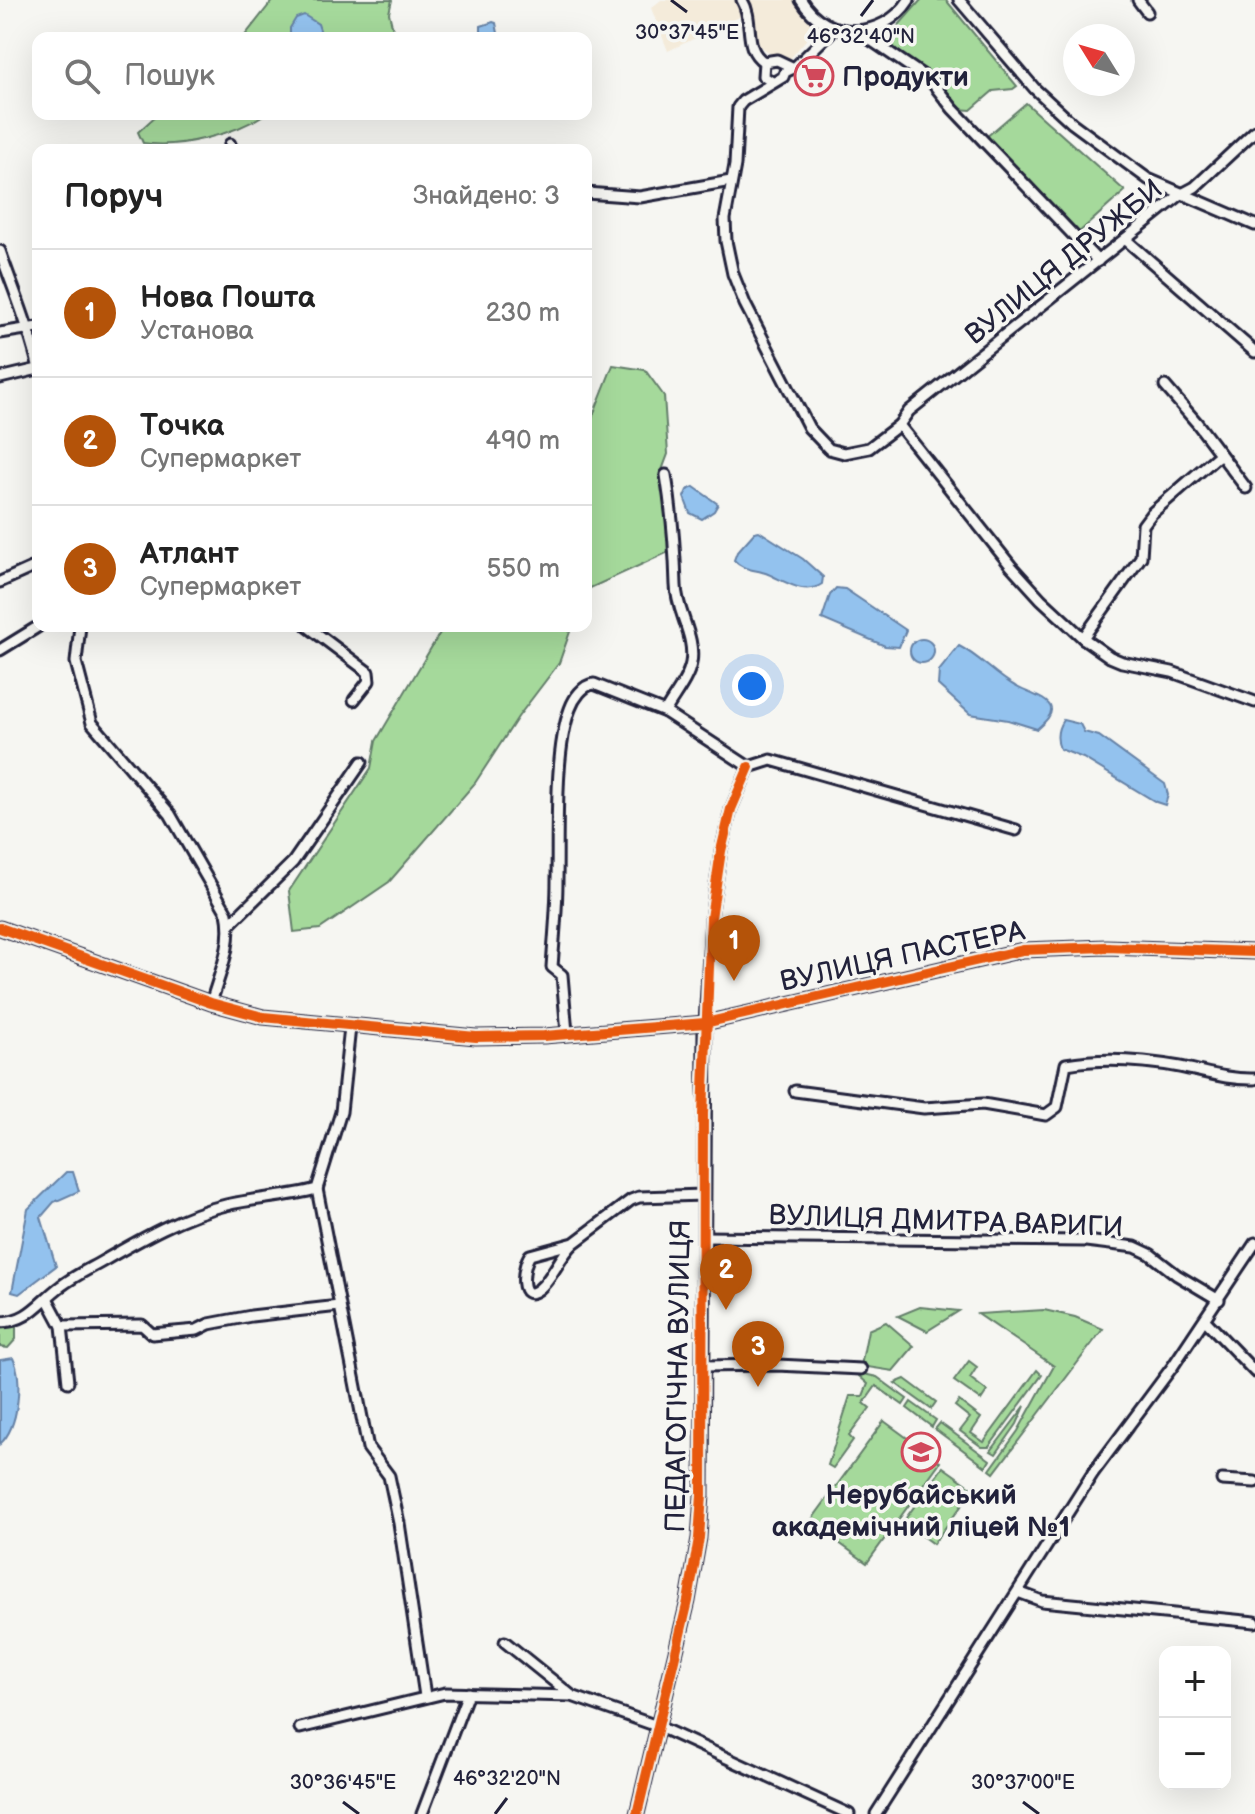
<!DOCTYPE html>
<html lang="uk">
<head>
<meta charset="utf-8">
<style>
	body { margin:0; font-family:"Balsamiq Sans",sans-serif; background:#f2f2f2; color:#222 }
	.controls { position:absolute; right:24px; bottom:24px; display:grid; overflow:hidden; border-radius:16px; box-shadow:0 8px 32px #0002 }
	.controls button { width:72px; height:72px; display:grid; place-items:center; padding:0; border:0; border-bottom:2px solid #e0e0e0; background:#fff; color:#222; font:40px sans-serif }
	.compass { position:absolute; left:1063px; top:24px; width:72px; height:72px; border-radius:50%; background:#fff; box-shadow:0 8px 32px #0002; rotate:307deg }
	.you { position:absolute; left:752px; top:686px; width:28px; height:28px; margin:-20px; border:6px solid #fff; border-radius:50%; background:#1a73e8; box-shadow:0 0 0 12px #1a73e833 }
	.badge { display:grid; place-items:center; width:52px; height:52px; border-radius:50%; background:#b45309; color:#fff; font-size:26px; font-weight:700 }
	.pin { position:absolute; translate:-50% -66px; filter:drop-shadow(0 2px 4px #0008) }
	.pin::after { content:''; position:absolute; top:42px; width:28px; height:24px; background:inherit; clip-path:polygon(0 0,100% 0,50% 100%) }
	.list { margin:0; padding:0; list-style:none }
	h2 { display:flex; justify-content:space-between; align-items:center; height:104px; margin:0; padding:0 32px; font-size:34px }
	h2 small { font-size:26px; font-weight:400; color:#767676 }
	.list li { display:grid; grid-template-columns:52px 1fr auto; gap:24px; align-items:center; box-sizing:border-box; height:128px; padding:0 32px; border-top:2px solid #e0e0e0 }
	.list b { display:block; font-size:30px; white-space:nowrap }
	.list p { margin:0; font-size:26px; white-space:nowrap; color:#767676 }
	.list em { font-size:26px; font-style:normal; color:#767676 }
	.icon { flex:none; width:44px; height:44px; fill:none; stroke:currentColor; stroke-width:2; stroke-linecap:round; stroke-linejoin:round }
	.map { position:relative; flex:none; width:1255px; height:1814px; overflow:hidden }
	.search { position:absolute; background:#fff; box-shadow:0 8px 32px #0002; left:32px; top:32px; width:560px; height:88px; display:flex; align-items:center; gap:20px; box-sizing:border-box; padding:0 28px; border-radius:16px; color:#767676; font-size:30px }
	.panel { position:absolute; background:#fff; box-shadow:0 8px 32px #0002; left:32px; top:144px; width:560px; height:488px; border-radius:16px }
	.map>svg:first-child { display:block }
	.built { fill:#f4ebda }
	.green { fill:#a5d99b; stroke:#647e6b; stroke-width:2 }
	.water { fill:#93c2ee; stroke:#6682a6; stroke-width:2 }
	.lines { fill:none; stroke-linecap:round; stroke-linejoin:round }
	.minor-casing { stroke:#22223b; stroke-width:15 }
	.tertiary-casing { stroke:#22223b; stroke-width:17 }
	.minor { stroke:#f6f6f2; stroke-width:9 }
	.tertiary { stroke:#f6f6f2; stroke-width:11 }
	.cycleway-casing { stroke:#f6f6f2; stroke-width:15 }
	.cycleway { stroke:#e8590c; stroke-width:10 }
	.ticks { fill:none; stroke:#22223b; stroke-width:3 }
	.labels { text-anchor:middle; stroke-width:7; stroke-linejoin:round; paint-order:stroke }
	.poi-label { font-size:28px; font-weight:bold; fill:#22223b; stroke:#f6f6f2; text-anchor:start }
	.street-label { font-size:28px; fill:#22223b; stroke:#f6f6f2 }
	.ticks-label { font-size:20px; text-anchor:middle; fill:#22223b; stroke:#f6f6f2; stroke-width:7; stroke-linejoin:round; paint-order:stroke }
</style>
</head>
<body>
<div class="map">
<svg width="1255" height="1814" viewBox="0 0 1255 1814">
	<rect width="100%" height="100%" fill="#f6f6f2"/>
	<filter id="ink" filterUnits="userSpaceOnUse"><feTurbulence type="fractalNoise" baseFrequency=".0125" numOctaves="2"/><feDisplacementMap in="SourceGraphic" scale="16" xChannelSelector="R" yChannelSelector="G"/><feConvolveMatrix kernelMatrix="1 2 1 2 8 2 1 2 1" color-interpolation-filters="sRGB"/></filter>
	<g filter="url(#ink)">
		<g class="built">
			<polygon points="661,0 740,0 748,13 668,51 651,8"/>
			<polygon points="745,0 800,0 802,8 816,28 789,60 771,54 759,45 753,15"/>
		</g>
		<g class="green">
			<polygon points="273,0 392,0 389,13 395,38 319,38 321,33 291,36 304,38 243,38"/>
			<polygon points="921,0 946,0 1017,86 1013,89 993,91 971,110 958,109 890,43 891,34"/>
			<polygon points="1026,103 1125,191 1077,234 985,138"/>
			<path d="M158,114H265C235,134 179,149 143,143L138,132Z"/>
			<polygon points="613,365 645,370 664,396 668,454 661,473 669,552 586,590 586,433"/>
			<polygon points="444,626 572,626 559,663 518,717 475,783 389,882 320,929 294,932 289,891 371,768 376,741"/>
			<polygon points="920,1307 959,1311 927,1331 898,1316"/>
			<polygon points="1044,1310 1075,1317 1103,1329 994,1473 990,1470 1018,1431 1054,1366 978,1314"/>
			<polygon points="886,1322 914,1346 893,1371 861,1366 868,1330"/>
			<polygon points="0,1326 16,1326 16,1339 8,1348 0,1347"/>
			<polygon points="969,1361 977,1367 970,1378 987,1391 981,1400 954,1381"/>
			<polygon points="1037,1370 1042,1375 989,1447 982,1447 960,1431 970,1418 955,1406 959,1401 981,1418 971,1433 984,1442"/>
			<polygon points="859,1373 877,1377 907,1399 903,1405 876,1386 864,1403 870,1408 849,1436 853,1440 833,1468 828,1465 850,1396 863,1396 868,1384 859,1376"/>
			<polygon points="905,1379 936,1402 931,1409 895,1383"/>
			<polygon points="911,1402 936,1420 932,1427 907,1408"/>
			<polygon points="1025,1406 1017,1424 996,1454 991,1451"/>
			<polygon points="884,1421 940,1462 867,1563 810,1522"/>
			<polygon points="940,1423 990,1460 986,1467 935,1429"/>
			<polygon points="943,1467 974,1489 933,1544 903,1522"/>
		</g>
		<g class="water">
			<polygon points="304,15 318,24 321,33 319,38 290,36 290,28 296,18"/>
			<polygon points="493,22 496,23 499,38 481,38 481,26"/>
			<polygon points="694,487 718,504 714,511 702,519 690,513 684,497 687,490"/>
			<path d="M759,531L803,559L823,577L822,584C804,596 785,581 768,574C755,569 743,571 734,560L737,552L755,532Z"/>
			<polygon points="836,588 845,589 906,630 899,647 885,646 822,619 830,595"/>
			<circle cx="922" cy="651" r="12"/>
			<path d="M959,646C979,656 995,675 1015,686C1024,692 1050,698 1051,709C1052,717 1042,724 1037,729L1008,720L970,714L938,685L939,671Z"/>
			<path d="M1063,720L1080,724L1084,732L1099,736L1165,784L1168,795L1165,805L1156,802L1083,758L1060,749C1056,739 1056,730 1063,720Z"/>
			<polygon points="66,1172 73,1172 79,1191 54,1202 41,1217 56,1266 19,1294 12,1292 28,1209"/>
			<path d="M13,1358C23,1379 19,1427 0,1444V1360Z"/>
		</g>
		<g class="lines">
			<g class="minor-casing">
				<g id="minor">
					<path d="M742,0C755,21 742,48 764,62"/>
					<path d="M801,0C827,42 883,40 909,0"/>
					<polyline points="959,0 1035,89 1072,123 1148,179 1255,225"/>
					<polyline points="1138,0 1147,12"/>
					<polyline points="835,28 794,68 785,72 783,77 743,101 738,107 735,165 725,219 726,241 733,274 745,304 809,428 829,449 844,453 869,448 899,425 1011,566 1041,599 1083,638 1110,657 1122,662 1172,672 1255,702"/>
					<polyline points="859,32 931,81 953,109 1098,261"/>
					<polyline points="764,62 777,60 794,68"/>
					<polyline points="764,62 763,76 772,82"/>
					<polyline points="230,144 232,150"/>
					<polyline points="586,193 640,197 731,181"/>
					<polyline points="1125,239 1255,352"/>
					<path d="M0,251C13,289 29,325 38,365"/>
					<polyline points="0,333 38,327"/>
					<polyline points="0,378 38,369"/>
					<polyline points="1165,386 1197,423 1246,488"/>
					<polyline points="899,425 909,411 1180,195 1195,187 1255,131"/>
					<polyline points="0,582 38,565"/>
					<path d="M80,626L76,662L92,723L170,814L227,913C234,943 219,975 211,1003"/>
					<polyline points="307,626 368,672 369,681 354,700"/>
					<polyline points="1083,638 1141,557 1143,525 1152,513 1220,454"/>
					<polyline points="0,650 39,626"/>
					<path d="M665,712C673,697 688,680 691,663C696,636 676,611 676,585C675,548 672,512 666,475"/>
					<polyline points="230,924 293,862 362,762"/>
					<polyline points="705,1023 711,918 721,851 731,809 749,767"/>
					<path d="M567,1033L562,975L552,967C554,938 557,909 557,881C558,834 554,751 570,709C574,698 583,685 594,684L665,712L749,767L771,760L1016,830"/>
					<path d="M795,1091L924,1108L983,1104L1046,1115L1057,1107L1066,1064C1104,1057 1142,1060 1180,1067C1205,1072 1229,1080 1255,1079"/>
					<polyline points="317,1189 368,1448 389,1476 399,1523 425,1696"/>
					<polyline points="703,1237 1086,1241 1135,1247 1150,1254 1177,1275 1219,1300"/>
					<path d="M574,1243C559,1257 552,1279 539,1289C518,1305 522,1266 530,1255L574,1243L631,1200L639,1197L704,1195"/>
					<polyline points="47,1298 62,1326 68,1382"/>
					<polyline points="1205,1320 1255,1372"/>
					<path d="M0,1322C29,1322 40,1301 61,1286C74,1276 89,1269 103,1261C141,1239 183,1215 226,1205C256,1198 287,1197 317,1189L341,1112L350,1027"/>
					<polyline points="62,1326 142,1325 152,1334 197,1330 209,1324 251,1316 339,1306"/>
					<polyline points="702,1366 777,1365 861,1369"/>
					<polyline points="1222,1480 1255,1482"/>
					<polyline points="1018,1592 1042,1601 1255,1622"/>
					<polyline points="505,1642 572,1696"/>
					<polyline points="300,1728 445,1693 572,1696 657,1726 849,1814"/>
					<polyline points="422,1814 468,1693"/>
					<polyline points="876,1814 1093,1473 1173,1366 1255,1243"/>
				</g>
			</g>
			<g class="tertiary-casing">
				<g id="tertiary">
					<polyline points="0,928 211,1003 263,1017 476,1037 544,1036 705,1023 1023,950 1106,947 1255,952"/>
					<polyline points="637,1814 688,1601 699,1538 702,1495 705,1023"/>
				</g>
			</g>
			<use href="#minor" class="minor"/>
			<use href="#tertiary" class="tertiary"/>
			<g class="cycleway-casing">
				<g id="cycleway">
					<polyline points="0,928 211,1003 263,1017 476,1037 544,1036 705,1023 1023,950 1106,947 1255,952"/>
					<polyline points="637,1814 688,1601 699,1538 702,1495 703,1114 711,918 721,851 731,809 749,767"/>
				</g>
			</g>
			<use href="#cycleway" class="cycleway"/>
		</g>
	</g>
	<path class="ticks" d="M671,0L687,12M861,16L873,0M343,1802L359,1814M1023,1802L1039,1814M495,1814L507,1798"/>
	<defs>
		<g id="supermarket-ring" transform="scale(2)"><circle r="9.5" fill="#f6f6f2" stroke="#d1495b" stroke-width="1.5"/><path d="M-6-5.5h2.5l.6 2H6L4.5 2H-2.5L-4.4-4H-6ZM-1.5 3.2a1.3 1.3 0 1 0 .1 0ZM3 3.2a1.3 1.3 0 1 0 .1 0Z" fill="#d1495b"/></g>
		<g id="school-ring" transform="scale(2)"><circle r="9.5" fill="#f6f6f2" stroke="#d1495b" stroke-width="1.5"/><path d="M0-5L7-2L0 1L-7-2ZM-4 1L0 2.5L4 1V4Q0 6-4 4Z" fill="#d1495b"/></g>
	</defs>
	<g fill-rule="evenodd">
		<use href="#supermarket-ring" x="814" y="76"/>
		<use href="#school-ring" x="921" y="1452"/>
	</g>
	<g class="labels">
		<g class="poi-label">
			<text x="842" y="86">Продукти</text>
			<text x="921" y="1504" text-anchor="middle">Нерубайський<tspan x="921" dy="32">академічний ліцей №1</tspan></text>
		</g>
		<g class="street-label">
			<text transform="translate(1063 261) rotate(-39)" y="10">ВУЛИЦЯ ДРУЖБИ</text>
			<text transform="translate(902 955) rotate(-12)" y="10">ВУЛИЦЯ ПАСТЕРА</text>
			<text transform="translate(946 1220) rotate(2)" y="10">ВУЛИЦЯ ДМИТРА ВАРИГИ</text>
			<text transform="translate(677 1376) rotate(-89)" y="10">ПЕДАГОГІЧНА ВУЛИЦЯ</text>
		</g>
	</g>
	<g class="ticks-label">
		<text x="687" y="39">30°37'45"E</text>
		<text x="861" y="43">46°32'40"N</text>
		<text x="507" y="1785">46°32'20"N</text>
		<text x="343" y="1789">30°36'45"E</text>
		<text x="1023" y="1789">30°37'00"E</text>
	</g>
</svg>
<div class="controls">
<button>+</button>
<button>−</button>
</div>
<svg class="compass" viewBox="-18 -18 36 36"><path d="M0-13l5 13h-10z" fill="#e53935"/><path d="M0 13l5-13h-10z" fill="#767676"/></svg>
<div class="you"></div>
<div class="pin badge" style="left:734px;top:981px">1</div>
<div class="pin badge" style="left:726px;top:1310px">2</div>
<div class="pin badge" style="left:758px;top:1387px">3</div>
<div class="search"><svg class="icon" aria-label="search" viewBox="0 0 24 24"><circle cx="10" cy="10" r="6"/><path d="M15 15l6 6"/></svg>Пошук</div>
<section class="panel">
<h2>Поруч<small>Знайдено: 3</small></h2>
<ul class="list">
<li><span class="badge">1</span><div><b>Нова Пошта</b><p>Установа</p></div><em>230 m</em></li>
<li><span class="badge">2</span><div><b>Точка</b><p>Супермаркет</p></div><em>490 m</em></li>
<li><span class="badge">3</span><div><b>Атлант</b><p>Супермаркет</p></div><em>550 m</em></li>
</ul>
</section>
</div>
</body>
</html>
